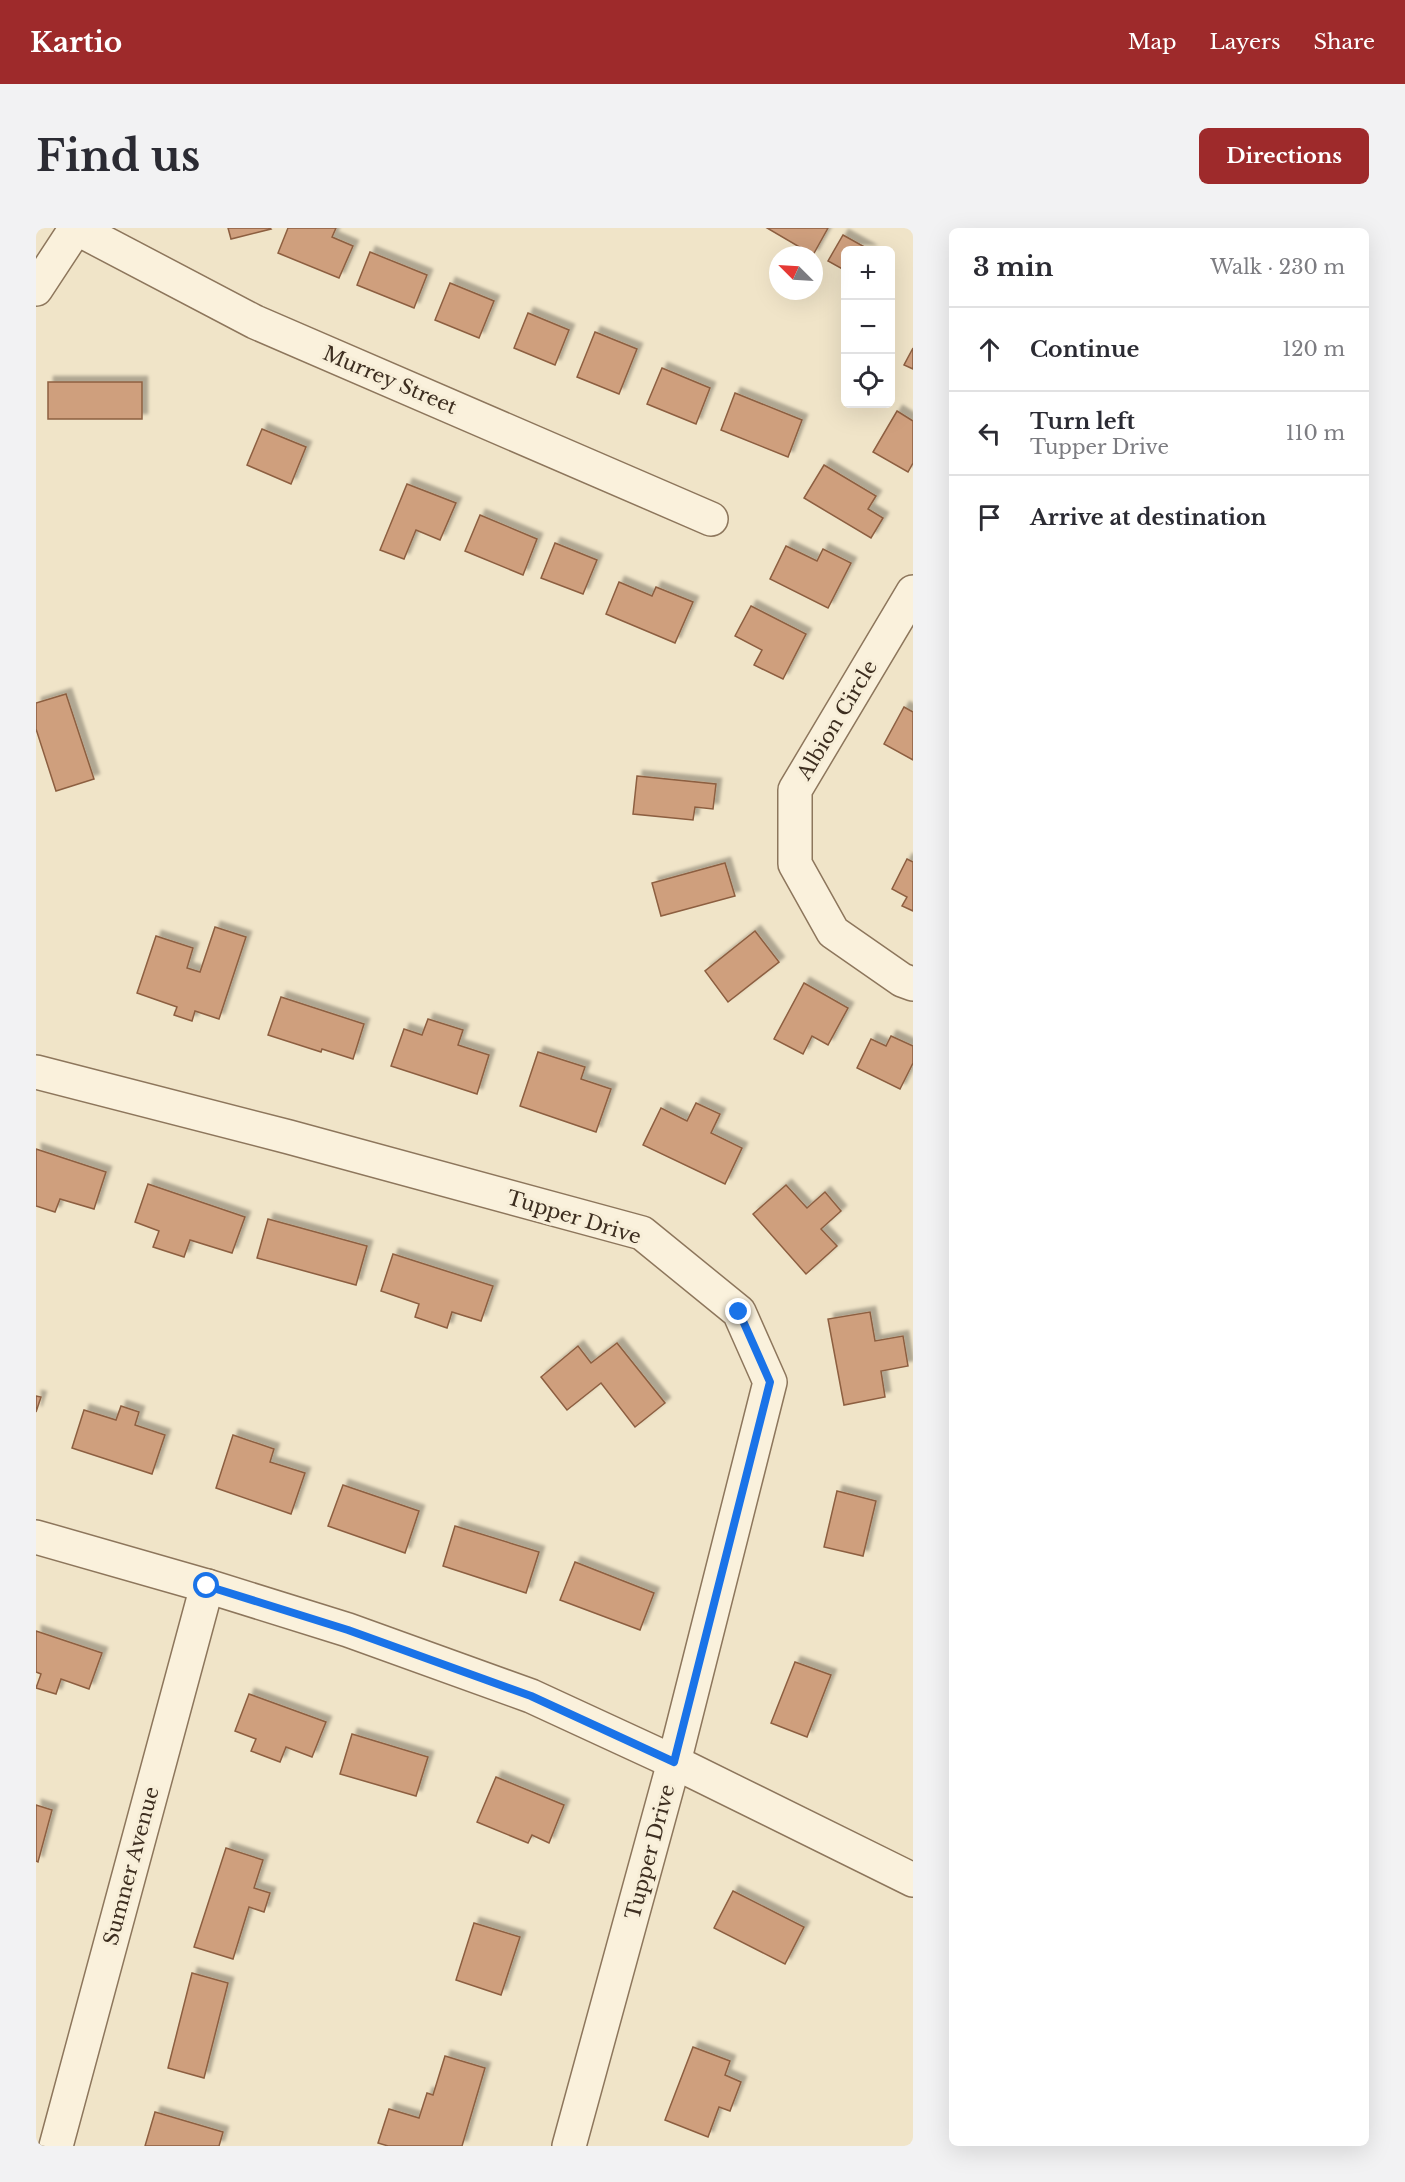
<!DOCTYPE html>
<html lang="en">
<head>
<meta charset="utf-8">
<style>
	body { margin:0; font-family:"Libre Baskerville",serif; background:#f2f2f3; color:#2b2b33 }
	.controls { position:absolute; right:18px; top:18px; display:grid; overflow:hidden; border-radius:9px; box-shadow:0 6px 24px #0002 }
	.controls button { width:54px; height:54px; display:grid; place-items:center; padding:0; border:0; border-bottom:2px solid #e1e1e2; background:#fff; color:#2b2b33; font:30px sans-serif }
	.compass { position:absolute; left:733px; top:18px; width:54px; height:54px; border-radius:50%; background:#fff; box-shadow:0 6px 24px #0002; rotate:294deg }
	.stop { position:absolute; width:18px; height:18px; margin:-14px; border:4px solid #1a73e8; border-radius:50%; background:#fff }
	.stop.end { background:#1a73e8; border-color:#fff; box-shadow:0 2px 6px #0008 }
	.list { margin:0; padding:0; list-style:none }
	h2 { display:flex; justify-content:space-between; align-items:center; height:78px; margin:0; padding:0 24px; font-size:26px }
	h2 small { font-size:20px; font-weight:400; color:#7c7c81 }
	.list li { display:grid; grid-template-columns:39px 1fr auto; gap:18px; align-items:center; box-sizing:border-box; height:84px; padding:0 24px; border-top:2px solid #e1e1e2 }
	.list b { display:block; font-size:22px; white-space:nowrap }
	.list p { margin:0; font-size:20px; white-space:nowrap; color:#7c7c81 }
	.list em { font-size:20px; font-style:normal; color:#7c7c81 }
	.icon { flex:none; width:33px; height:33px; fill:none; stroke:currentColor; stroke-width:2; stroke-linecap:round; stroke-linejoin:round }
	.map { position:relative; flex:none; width:877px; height:1918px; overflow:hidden; border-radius:9px }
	header { display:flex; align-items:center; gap:36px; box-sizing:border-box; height:84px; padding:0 30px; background:#9e2a2b; color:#fff }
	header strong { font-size:28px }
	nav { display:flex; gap:33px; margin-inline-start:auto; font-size:21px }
	.intro { display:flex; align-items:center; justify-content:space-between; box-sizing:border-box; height:144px; padding:0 36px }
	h1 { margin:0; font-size:42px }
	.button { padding:15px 27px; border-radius:9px; background:#9e2a2b; color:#fff; font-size:21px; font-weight:700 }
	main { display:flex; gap:36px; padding:0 36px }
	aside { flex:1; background:#fff; border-radius:9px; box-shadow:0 6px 24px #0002 }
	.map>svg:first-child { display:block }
	.building { fill:#cf9f7d; stroke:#8d5f41; stroke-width:1.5; filter:url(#shadow) }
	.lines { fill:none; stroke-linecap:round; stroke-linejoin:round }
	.minor-casing { stroke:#8d765c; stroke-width:36 }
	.minor { stroke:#faf1dc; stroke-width:33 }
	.route { stroke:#1a73e8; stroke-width:8 }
	.labels { text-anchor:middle; stroke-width:6; stroke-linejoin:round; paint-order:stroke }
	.street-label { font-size:20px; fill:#3d2e20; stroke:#f7eed8 }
</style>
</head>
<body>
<header>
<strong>Kartio</strong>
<nav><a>Map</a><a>Layers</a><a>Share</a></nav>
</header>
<div class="intro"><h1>Find us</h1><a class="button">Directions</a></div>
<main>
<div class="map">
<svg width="877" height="1918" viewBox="0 0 877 1918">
	<defs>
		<filter id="shadow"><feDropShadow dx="5.5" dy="-5.5" stdDeviation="1.5" flood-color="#0004"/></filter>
	</defs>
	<rect width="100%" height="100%" fill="#f0e4c8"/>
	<g class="building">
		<polygon points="192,0 234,0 235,1 195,11"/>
		<polygon points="252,0 300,0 296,9 317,18 303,50 242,25"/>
		<polygon points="731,0 792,0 777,27"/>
		<polygon points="807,7 834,22 810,22 810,43 792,33"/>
		<polygon points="334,24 391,47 378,80 321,57"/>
		<polygon points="414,55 458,73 443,110 399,92"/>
		<polygon points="492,85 533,102 519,137 478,120"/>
		<polygon points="559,104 601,121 583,166 541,149"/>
		<polygon points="877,120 877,141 868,137"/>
		<polygon points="626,140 674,160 660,196 611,176"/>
		<rect x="12" y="154" width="94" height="37"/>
		<polygon points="699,165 766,192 752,229 685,202"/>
		<polygon points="861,183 877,193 877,235 872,244 837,224"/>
		<polygon points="226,201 270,219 255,256 211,237"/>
		<polygon points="788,237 840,268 832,281 847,290 835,310 768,270"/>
		<polygon points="371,256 420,275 404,312 380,302 368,331 344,322"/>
		<polygon points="444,287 501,311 487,347 429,323"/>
		<polygon points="519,315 561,332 547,366 505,350"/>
		<polygon points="750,318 781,333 787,321 815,335 792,380 734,351"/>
		<polygon points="583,354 616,368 620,359 657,374 639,415 570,386"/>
		<polygon points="715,378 770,406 747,451 718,437 726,422 699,408"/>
		<polygon points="30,466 58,551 20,563 0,501 0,475"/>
		<polygon points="868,479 877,484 877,532 848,516"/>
		<polygon points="601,548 680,556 677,581 659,579 657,592 597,586"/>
		<polygon points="871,631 877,634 877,683 866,678 871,669 856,661"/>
		<polygon points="689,635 699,668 625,688 616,655"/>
		<polygon points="179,699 210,709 183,791 159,783 156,793 138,787 141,779 101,765 120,708 157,720 151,740 164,744"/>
		<polygon points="719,703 743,734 692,774 669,743"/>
		<polygon points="768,755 812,780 792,817 776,808 767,826 738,811"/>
		<polygon points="245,769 328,796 317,831 286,821 285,824 232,807"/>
		<polygon points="392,791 427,802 422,817 453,827 441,866 355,838 368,801 386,807"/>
		<polygon points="855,808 877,818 877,835 864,861 821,840 835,811 850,818"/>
		<polygon points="502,824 549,839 545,851 575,861 560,904 484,878"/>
		<polygon points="660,875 684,886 675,905 706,920 689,956 607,917 625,880 651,893"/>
		<polygon points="0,921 70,944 58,981 24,971 19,984 0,978"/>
		<polygon points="112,956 209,989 196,1025 154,1012 148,1029 117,1019 123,1003 99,994"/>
		<polygon points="750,957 771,980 789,964 805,983 785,1001 801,1018 770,1046 717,986"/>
		<polygon points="232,991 331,1018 320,1057 221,1030"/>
		<polygon points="357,1026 457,1058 445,1093 416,1084 411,1100 379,1089 383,1076 345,1063"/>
		<polygon points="834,1084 839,1113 867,1108 872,1138 845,1143 849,1169 808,1177 792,1091"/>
		<polygon points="581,1115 629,1175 599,1199 565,1155 531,1182 505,1149 542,1118 555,1135"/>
		<polygon points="0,1168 5,1169 0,1184"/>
		<polygon points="85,1178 103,1184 99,1197 129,1207 116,1246 36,1220 48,1182 80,1192"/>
		<polygon points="197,1207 238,1221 234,1234 269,1245 255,1286 180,1260"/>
		<polygon points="307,1257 383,1283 369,1325 292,1298"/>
		<polygon points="801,1263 840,1273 827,1328 788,1319"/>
		<polygon points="419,1298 503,1324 490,1365 407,1338"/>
		<polygon points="539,1334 618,1365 604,1402 524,1372"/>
		<polygon points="0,1403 66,1425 53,1461 25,1451 20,1466 0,1460 5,1446 0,1444"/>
		<polygon points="759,1434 795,1447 771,1509 735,1495"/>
		<polygon points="213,1466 290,1494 276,1529 250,1519 244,1534 215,1523 220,1511 199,1503"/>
		<polygon points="316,1506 392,1529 380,1568 304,1546"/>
		<polygon points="460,1549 528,1577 513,1615 496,1607 492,1615 441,1594"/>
		<polygon points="0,1577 16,1582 2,1634 0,1633"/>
		<polygon points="190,1620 227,1632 218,1660 234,1665 228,1684 213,1679 197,1731 158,1719"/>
		<polygon points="697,1663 768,1699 749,1736 678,1700"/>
		<polygon points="438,1695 484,1709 465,1767 420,1752"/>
		<polygon points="156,1745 192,1755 168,1850 132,1840"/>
		<polygon points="657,1819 694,1833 689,1847 705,1854 694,1883 683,1879 672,1909 629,1892"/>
		<polygon points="409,1828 449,1840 426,1918 352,1918 342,1915 353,1881 383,1890 391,1865 397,1867"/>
		<polygon points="119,1884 187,1904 183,1918 109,1918"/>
	</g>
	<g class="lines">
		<g class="minor-casing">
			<g id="minor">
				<polyline points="40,0 219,94 675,291"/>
				<polyline points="0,61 40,0"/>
				<polyline points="877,364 759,562 759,636 797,704 866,752 877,756"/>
				<polyline points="0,844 253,909 606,1005 703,1084 734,1154 638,1534 533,1918"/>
				<polyline points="0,1309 171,1358 312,1402 495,1468 638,1534 877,1652"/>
				<polyline points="20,1918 171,1358"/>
			</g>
		</g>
		<use href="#minor" class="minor"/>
	</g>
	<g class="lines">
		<polyline class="route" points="171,1358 312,1402 495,1468 638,1534 734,1154 703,1084"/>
	</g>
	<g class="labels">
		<g class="street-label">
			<text transform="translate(354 152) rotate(23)" y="7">Murrey Street</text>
			<text transform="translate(801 492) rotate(-59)" y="7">Albion Circle</text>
			<text transform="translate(538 989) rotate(17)" y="7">Tupper Drive</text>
			<text transform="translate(614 1624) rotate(-75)" y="7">Tupper Drive</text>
			<text transform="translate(95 1638) rotate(-75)" y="7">Sumner Avenue</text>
		</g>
	</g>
</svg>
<div class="controls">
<button>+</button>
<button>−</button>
<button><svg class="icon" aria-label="locate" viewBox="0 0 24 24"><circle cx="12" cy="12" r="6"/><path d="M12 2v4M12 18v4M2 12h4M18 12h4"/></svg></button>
</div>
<svg class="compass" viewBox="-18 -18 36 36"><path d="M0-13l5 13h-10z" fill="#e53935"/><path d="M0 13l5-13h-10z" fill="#7c7c81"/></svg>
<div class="stop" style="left:171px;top:1358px"></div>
<div class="stop end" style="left:703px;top:1084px"></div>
</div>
<aside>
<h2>3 min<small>Walk · 230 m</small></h2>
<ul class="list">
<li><svg class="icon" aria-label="ahead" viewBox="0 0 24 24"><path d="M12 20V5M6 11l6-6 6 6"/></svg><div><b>Continue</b></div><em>120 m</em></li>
<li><svg class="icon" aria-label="left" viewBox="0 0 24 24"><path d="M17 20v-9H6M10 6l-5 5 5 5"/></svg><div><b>Turn left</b><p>Tupper Drive</p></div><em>110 m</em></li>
<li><svg class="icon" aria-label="arrive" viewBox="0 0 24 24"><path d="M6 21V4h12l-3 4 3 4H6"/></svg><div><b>Arrive at destination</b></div></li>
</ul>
</aside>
</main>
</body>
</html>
